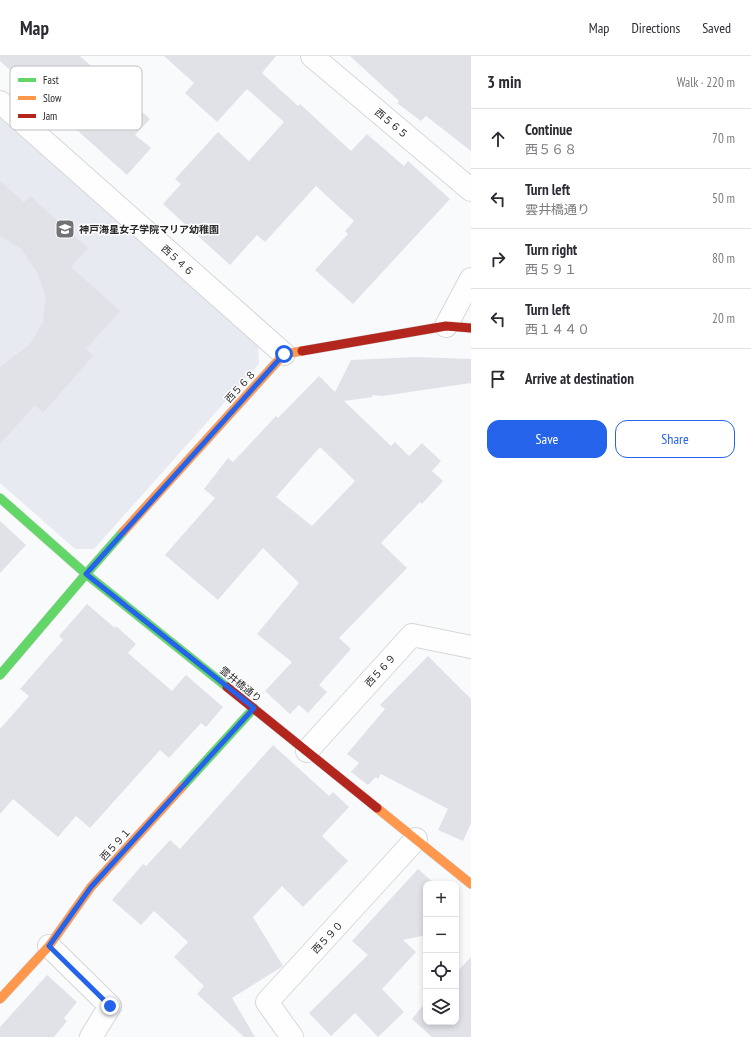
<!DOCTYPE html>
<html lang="en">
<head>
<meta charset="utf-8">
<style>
	body { margin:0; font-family:"PT Sans Narrow","Noto Sans JP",sans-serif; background:#f2f2f3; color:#2b2b33 }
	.controls { position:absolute; right:12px; bottom:12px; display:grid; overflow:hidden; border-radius:8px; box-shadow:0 2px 6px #0003 }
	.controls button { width:36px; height:36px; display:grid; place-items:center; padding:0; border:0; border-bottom:1px solid #e1e1e2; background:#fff; color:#2b2b33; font:20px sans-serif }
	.stop { position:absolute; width:12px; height:12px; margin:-9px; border:3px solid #2563eb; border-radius:50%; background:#fff }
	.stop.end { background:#2563eb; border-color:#fff; box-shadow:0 1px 4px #0008 }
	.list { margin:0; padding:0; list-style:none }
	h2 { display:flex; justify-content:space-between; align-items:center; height:52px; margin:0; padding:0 16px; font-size:17px }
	h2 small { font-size:13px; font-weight:400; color:#7c7c81 }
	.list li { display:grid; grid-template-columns:26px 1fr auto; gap:12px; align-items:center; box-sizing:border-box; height:60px; padding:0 16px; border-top:1px solid #e1e1e2 }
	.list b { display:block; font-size:15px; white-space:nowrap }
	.list p { margin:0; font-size:13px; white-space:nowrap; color:#7c7c81 }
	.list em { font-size:13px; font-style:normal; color:#7c7c81 }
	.actions { display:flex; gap:8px; padding:12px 16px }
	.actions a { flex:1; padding:9px 0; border:1px solid #2563eb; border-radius:12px; text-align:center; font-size:14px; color:#2563eb }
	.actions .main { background:#2563eb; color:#fff }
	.icon { flex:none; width:22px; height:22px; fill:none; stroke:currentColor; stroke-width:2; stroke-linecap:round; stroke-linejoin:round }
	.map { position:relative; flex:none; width:471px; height:981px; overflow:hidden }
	header { display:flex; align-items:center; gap:24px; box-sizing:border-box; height:56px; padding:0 20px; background:#fff; border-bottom:1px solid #e1e1e2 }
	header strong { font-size:19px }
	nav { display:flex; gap:22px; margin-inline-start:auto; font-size:14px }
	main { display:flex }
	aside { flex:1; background:#fff }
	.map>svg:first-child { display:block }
	.built { fill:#e8eaf1 }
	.building { fill:#e0e2e8; fill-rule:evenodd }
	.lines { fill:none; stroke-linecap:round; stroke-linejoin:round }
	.street-casing { stroke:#d6d7d9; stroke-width:24 }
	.fast-casing { stroke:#d6d7d9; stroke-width:10 }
	.slow-casing { stroke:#d6d7d9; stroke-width:10 }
	.jam-casing { stroke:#d6d7d9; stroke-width:10 }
	.street { stroke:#fefeff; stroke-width:22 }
	.fast { stroke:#63d668; stroke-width:9 }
	.slow { stroke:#ff974d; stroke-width:9 }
	.jam { stroke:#b3261e; stroke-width:9 }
	.route { stroke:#2563eb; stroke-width:5 }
	.labels { text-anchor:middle; stroke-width:3; stroke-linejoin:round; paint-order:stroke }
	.street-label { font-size:10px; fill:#29292b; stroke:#fff }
	.poi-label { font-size:10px; font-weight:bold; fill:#29292b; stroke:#fff; text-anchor:start }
	.key { fill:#fff; stroke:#bfbfbf; stroke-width:1 }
	.key-label { font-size:11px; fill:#29292b }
</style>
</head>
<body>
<header>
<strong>Map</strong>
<nav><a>Map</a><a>Directions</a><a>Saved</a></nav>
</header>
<main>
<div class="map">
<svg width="471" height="981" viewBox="0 0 471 981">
	<rect width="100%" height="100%" fill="#f9fafc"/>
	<polygon class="built" points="0,58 258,288 259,308 94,493 75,493 0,427"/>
	<g class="building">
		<polygon points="0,0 80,0 150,63 135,79 151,92 127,119 0,5"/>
		<polygon points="164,0 276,0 262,17 298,50 300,48 351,95 367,78 404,110 408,105 450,143 353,248 315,214 348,178 345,175 354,165 316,130 265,186 257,179 230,209 163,148 181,128 175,123 218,76 249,105 284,66 247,33 217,66 185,37 194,27"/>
		<polygon points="350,0 471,0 471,95 426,60 421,65 397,47 399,45"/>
		<polygon points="0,125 24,146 30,140 88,192 71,211 120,255 86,293 93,300 43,357 35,349 0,388 0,311 30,288 43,266 46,241 37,216 21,193 0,180"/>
		<path d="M416,301L471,303V327L382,340L372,339L373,341L344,345L391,390L395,386L409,400L422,387L441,405L432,415L443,425L422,448L420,446L381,487L407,512L339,582L351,593L319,629L327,636L308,657L299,649L290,658L265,635L292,606L257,578L299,527L263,492L218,544L165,499L215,442L204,433L228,402L233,406L276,360L278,362L319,320L335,336L351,304ZM320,391L355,425L312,470L276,441Z"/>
		<polygon points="0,465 26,489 0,517"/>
		<polygon points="87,548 115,572 116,570 136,588 128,597 172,635 186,619 223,651 206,671 201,667 169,702 160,694 90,772 76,760 58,781 13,743 0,758 0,673 29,640 20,633 63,584 59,580"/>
		<polygon points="428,600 471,643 471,767 463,785 438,774 448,753 381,718 378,723 376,721 368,729 351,716 359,707 347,698 385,653 380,649"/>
		<polygon points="273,689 329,740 333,736 349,751 322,780 348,805 303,851 282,830 253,861 283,910 232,942 255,981 244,981 197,938 204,930 174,901 188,886 154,855 141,869 112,844 143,808 146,810 170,784 180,793"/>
		<polygon points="418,813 435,828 426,828 426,879 403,884 416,896 382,933 404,956 378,981 355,957 331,980 309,957 368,899 352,885"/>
		<polygon points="471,901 471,981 432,981 412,963 426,946 426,966 456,966 456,917"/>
		<polygon points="47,919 77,946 64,962 67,965 54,981 0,981 0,971"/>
	</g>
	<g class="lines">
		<g class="street-casing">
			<g id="street">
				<polyline points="312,0 471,134"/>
				<polyline points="0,46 284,298"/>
				<polyline points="446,270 471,223"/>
				<polyline points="307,695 412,579 471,591"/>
				<polyline points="49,890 110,950 91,981"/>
				<polyline points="292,981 267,946 416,783"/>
			</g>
		</g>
		<g class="fast-casing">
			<g id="fast">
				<polyline points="0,442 86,518 227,631"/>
				<polyline points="0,619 86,518 123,476"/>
				<polyline points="182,731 254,652"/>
			</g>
		</g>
		<g class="slow-casing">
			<g id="slow">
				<polyline points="123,476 284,298 302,295"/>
				<polyline points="377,752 471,828"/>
				<polyline points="0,943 49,890 91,831 182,731"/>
			</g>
		</g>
		<g class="jam-casing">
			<g id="jam">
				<polyline points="302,295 446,270 471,272"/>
				<polyline points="227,631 377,752"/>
			</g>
		</g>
		<use href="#street" class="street"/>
		<use href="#fast" class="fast"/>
		<use href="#slow" class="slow"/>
		<use href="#jam" class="jam"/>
	</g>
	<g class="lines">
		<polyline class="route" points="110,950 49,890 91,831 254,652 86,518 284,298"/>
	</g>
	<defs>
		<g id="school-square" transform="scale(1)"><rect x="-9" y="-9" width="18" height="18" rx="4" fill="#727274" stroke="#fff"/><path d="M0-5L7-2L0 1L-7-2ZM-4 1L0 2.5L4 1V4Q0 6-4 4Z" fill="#fff"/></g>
	</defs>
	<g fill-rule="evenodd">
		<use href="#school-square" x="65" y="173"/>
	</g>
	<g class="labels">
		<g class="street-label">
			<text transform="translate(392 67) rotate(40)" y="4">西５６５</text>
			<text transform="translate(178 204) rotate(42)" y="4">西５４６</text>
			<text transform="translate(240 330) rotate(-48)" y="4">西５６８</text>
			<text transform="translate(380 614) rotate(-48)" y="4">西５６９</text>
			<text transform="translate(241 628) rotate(39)" y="4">雲井橋通り</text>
			<text transform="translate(115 788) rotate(-48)" y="4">西５９１</text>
			<text transform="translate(327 881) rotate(-47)" y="4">西５９０</text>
		</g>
		<g class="poi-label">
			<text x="79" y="177">神戸海星女子学院マリア幼稚園</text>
		</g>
	</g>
	<rect x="10" y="10" width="132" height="64" rx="6" class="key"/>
	<rect x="18" y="22" width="18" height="4" fill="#63d668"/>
	<rect x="18" y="40" width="18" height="4" fill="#ff974d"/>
	<rect x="18" y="58" width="18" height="4" fill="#b3261e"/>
	<g class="key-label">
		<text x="43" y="28">Fast</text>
		<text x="43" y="46">Slow</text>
		<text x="43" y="64">Jam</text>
	</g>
</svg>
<div class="controls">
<button>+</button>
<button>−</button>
<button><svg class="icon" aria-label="locate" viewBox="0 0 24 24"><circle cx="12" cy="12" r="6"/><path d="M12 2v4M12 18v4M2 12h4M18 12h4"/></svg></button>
<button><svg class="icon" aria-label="layers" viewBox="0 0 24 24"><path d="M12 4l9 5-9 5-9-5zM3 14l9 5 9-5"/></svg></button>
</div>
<div class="stop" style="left:284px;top:298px"></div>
<div class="stop end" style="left:110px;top:950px"></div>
</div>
<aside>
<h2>3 min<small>Walk · 220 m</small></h2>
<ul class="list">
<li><svg class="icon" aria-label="ahead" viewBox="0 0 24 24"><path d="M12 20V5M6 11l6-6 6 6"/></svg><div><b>Continue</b><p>西５６８</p></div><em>70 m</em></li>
<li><svg class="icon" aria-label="left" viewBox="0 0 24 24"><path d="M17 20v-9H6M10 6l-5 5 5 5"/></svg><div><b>Turn left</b><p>雲井橋通り</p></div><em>50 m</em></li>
<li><svg class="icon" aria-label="right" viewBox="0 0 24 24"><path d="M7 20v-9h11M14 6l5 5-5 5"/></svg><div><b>Turn right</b><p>西５９１</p></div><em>80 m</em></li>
<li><svg class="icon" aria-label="left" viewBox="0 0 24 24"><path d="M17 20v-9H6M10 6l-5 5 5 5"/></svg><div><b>Turn left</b><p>西１４４０</p></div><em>20 m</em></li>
<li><svg class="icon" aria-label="arrive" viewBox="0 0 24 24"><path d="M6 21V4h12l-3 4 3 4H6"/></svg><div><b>Arrive at destination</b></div></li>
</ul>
<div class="actions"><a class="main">Save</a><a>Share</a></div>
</aside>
</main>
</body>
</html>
